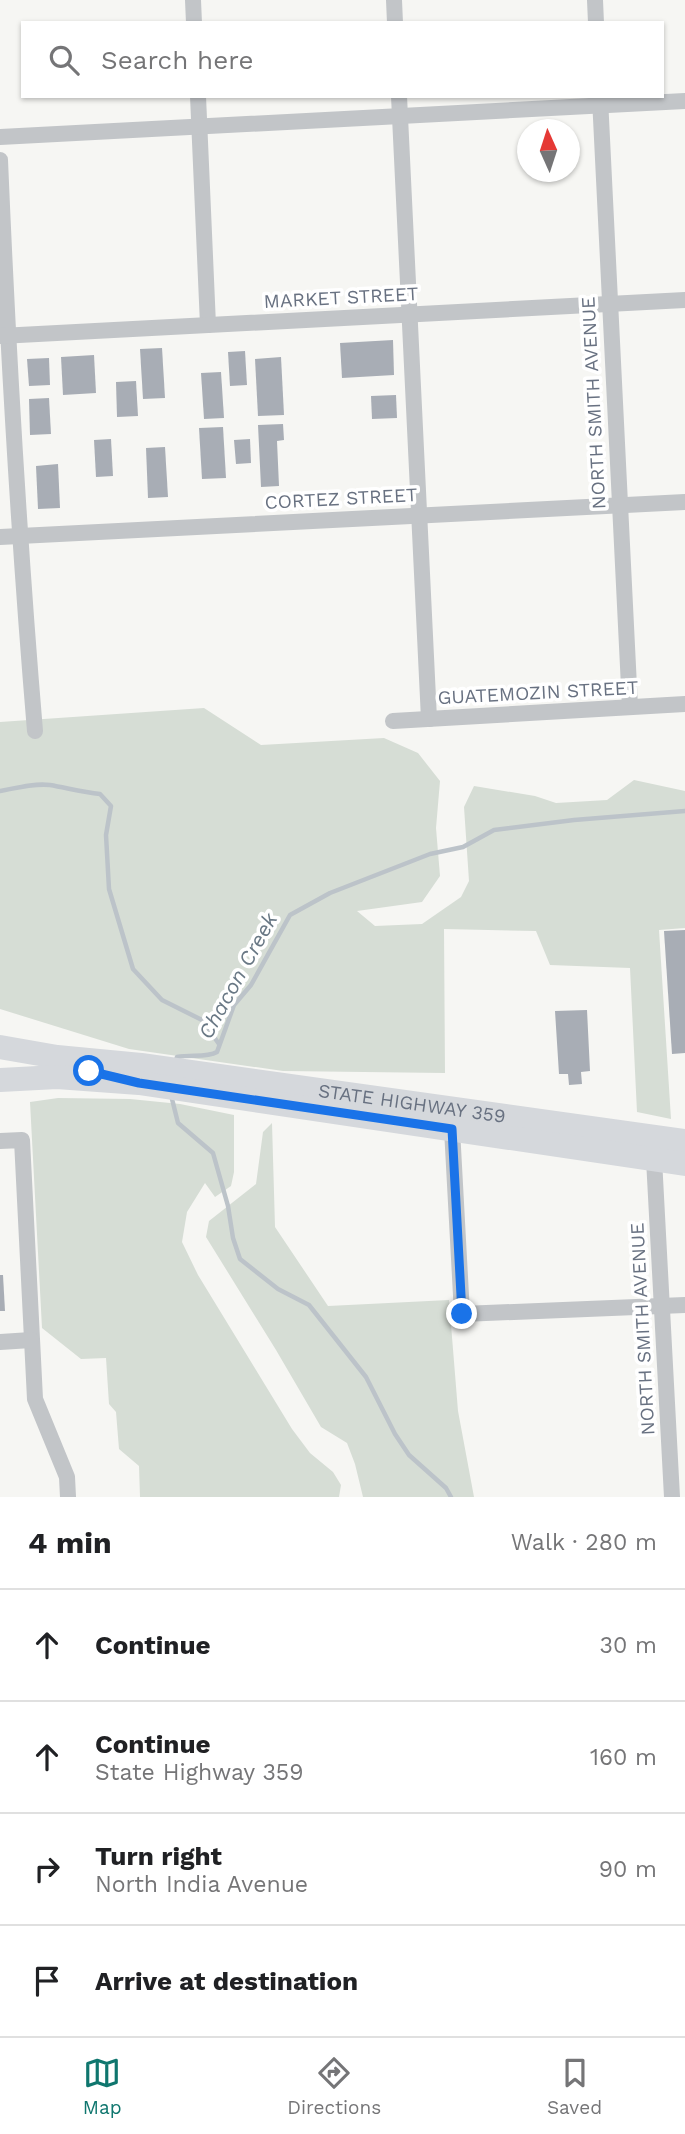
<!DOCTYPE html>
<html lang="en">
<head>
<meta charset="utf-8">
<style>
	body { margin:0; font-family:"Work Sans",sans-serif; background:#f2f2f2; color:#202124 }
	.compass { position:absolute; left:517px; top:119px; width:63px; height:63px; border-radius:50%; background:#fff; box-shadow:0 2px 5px #0004; rotate:357deg }
	.stop { position:absolute; width:21px; height:21px; margin:-16px; border:5px solid #1a73e8; border-radius:50%; background:#fff }
	.stop.end { background:#1a73e8; border-color:#fff; box-shadow:0 2px 7px #0008 }
	.list { margin:0; padding:0; list-style:none }
	h2 { display:flex; justify-content:space-between; align-items:center; height:91px; margin:0; padding:0 28px; font-size:30px }
	h2 small { font-size:23px; font-weight:400; color:#757577 }
	.list li { display:grid; grid-template-columns:46px 1fr auto; gap:21px; align-items:center; box-sizing:border-box; height:112px; padding:0 28px; border-top:2px solid #e0e0e0 }
	.list b { display:block; font-size:26px; white-space:nowrap }
	.list p { margin:0; font-size:23px; white-space:nowrap; color:#757577 }
	.list em { font-size:23px; font-style:normal; color:#757577 }
	.icon { flex:none; width:38px; height:38px; fill:none; stroke:currentColor; stroke-width:2; stroke-linecap:round; stroke-linejoin:round }
	.map { position:relative; flex:none; width:685px; height:1497px; overflow:hidden }
	.search { position:absolute; background:#fff; box-shadow:0 2px 5px #0004; left:21px; right:21px; top:21px; height:77px; display:flex; align-items:center; gap:18px; box-sizing:border-box; padding:0 24px; border-radius:0px; color:#757577; font-size:26px }
	.sheet { height:539px; background:#fff }
	nav { display:flex; justify-content:space-around; align-items:center; box-sizing:border-box; height:98px; border-top:2px solid #e0e0e0; background:#fff; font-size:19px; color:#757577 }
	nav a { display:grid; justify-items:center; gap:4px }
	nav .on { color:#0f766e }
	.map>svg:first-child { display:block }
	.green { fill:#d6ddd5 }
	.lines { fill:none; stroke-linecap:round; stroke-linejoin:round }
	.stream { stroke:#bcc3c9; stroke-width:4.5 }
	.building { fill:#a8adb5 }
	.minor { stroke:#c2c5c8; stroke-width:16 }
	.primary { stroke:#d5d8dc; stroke-width:24 }
	.route { stroke:#1a73e8; stroke-width:9 }
	.labels { text-anchor:middle; stroke-width:7; stroke-linejoin:round; paint-order:stroke }
	.street-label { font-size:19px; fill:#687181; stroke:#fff }
	.water-label { font-size:21px; font-style:italic; fill:#697885; stroke:#fff }
</style>
</head>
<body>
<div class="map">
<svg width="685" height="1497" viewBox="0 0 685 1497">
	<rect width="100%" height="100%" fill="#f6f6f3"/>
	<g class="green">
		<polygon points="204,708 261,745 384,738 418,753 440,781 436,828 440,876 422,902 357,911 375,926 422,924 461,897 469,881 464,807 474,786 535,796 556,803 607,800 634,780 685,791 685,928 659,930 671,1119 637,1112 630,968 550,965 536,931 444,929 445,1073 283,1071 129,1049 0,1009 0,722"/>
		<polygon points="58,1098 130,1099 180,1104 234,1115 234,1172 231,1186 215,1197 205,1183 187,1212 182,1242 198,1275 292,1429 310,1453 333,1472 341,1485 339,1497 140,1497 139,1466 119,1449 116,1412 109,1404 106,1358 81,1359 42,1328 30,1102"/>
		<polygon points="272,1123 275,1227 328,1306 449,1300 458,1411 474,1497 363,1497 355,1464 347,1443 321,1427 276,1350 206,1237 209,1221 256,1184 263,1132"/>
	</g>
	<g class="lines">
		<g class="stream">
			<path d="M0,791C16,788 34,783 50,785C67,788 83,792 100,794L111,806L106,835L109,889L133,969L162,1000L202,1020L219,1044"/>
			<path d="M175,1063L177,1057C191,1054 206,1058 217,1052L234,1005L251,985L290,915L330,893L430,854L463,847L494,830L574,820L685,811"/>
			<polyline points="171,1095 178,1123 213,1153 228,1206 233,1238 240,1259 278,1289 309,1305 366,1377 395,1434 409,1455 446,1488 451,1497"/>
		</g>
	</g>
	<g class="building">
		<polygon points="393,340 394,375 342,378 340,343"/>
		<polygon points="162,348 165,398 143,399 140,349"/>
		<polygon points="245,351 247,385 230,386 228,352"/>
		<polygon points="94,355 96,393 63,395 61,357"/>
		<polygon points="281,357 284,415 258,416 255,359"/>
		<polygon points="49,358 50,385 29,386 27,359"/>
		<polygon points="221,372 224,418 204,419 201,373"/>
		<polygon points="136,381 138,416 117,417 116,382"/>
		<polygon points="396,395 397,418 372,419 371,396"/>
		<polygon points="49,398 51,434 30,435 29,399"/>
		<polygon points="283,424 284,440 277,441 279,486 261,487 258,425"/>
		<polygon points="223,427 226,478 202,479 199,428"/>
		<polygon points="111,439 113,476 96,477 94,440"/>
		<polygon points="250,439 251,463 236,464 234,440"/>
		<polygon points="165,447 168,497 148,498 146,448"/>
		<polygon points="58,464 60,508 38,509 36,466"/>
		<polygon points="685,930 685,1053 672,1054 664,931"/>
		<polygon points="587,1010 590,1071 581,1072 582,1084 569,1085 568,1074 559,1074 555,1011"/>
		<polygon points="0,1275 3,1275 5,1311 0,1311"/>
	</g>
	<g class="lines">
		<g class="minor">
			<polyline points="193,0 194,23"/>
			<polyline points="394,0 395,23"/>
			<polyline points="595,0 596,23"/>
			<polyline points="198,96 208,325"/>
			<polyline points="399,96 429,719"/>
			<polyline points="600,98 630,707"/>
			<polyline points="0,137 685,101"/>
			<path d="M0,160C8,351 19,541 35,731"/>
			<polyline points="0,336 685,300"/>
			<polyline points="0,537 685,502"/>
			<polyline points="393,721 685,704"/>
			<polyline points="452,1129 462,1314 685,1305"/>
			<polyline points="0,1141 22,1140 35,1399 67,1477 68,1497"/>
			<polyline points="654,1159 672,1497"/>
			<polyline points="0,1342 31,1340"/>
		</g>
		<g class="primary">
			<path id="s1" d="M0,1047L57,1057L141,1065L685,1141"/>
			<polyline points="0,1080 57,1077 139,1083 685,1164"/>
		</g>
	</g>
	<g class="lines">
		<polyline class="route" points="89,1071 139,1083 452,1129 462,1314"/>
	</g>
	<g class="labels">
		<g class="street-label">
			<text transform="translate(341 297) rotate(-3)" y="7">MARKET STREET</text>
			<text transform="translate(593 403) rotate(-93)" y="7">NORTH SMITH AVENUE</text>
			<text transform="translate(341 498) rotate(-3)" y="7">CORTEZ STREET</text>
			<text transform="translate(538 692) rotate(-3)" y="7">GUATEMOZIN STREET</text>
			<text dy="7" stroke="none"><textPath href="#s1" startOffset="416">STATE HIGHWAY 359</textPath></text>
			<text transform="translate(642 1329) rotate(-93)" y="7">NORTH SMITH AVENUE</text>
		</g>
		<g class="water-label">
			<text transform="translate(238 976) rotate(-61)" y="7">Chacon Creek</text>
		</g>
	</g>
</svg>
<svg class="compass" viewBox="-18 -18 36 36"><path d="M0-13l5 13h-10z" fill="#e53935"/><path d="M0 13l5-13h-10z" fill="#757577"/></svg>
<div class="stop" style="left:89px;top:1071px"></div>
<div class="stop end" style="left:462px;top:1314px"></div>
<div class="search"><svg class="icon" aria-label="search" viewBox="0 0 24 24"><circle cx="10" cy="10" r="6"/><path d="M15 15l6 6"/></svg>Search here</div>
</div>
<section class="sheet">
<h2>4 min<small>Walk · 280 m</small></h2>
<ul class="list">
<li><svg class="icon" aria-label="ahead" viewBox="0 0 24 24"><path d="M12 20V5M6 11l6-6 6 6"/></svg><div><b>Continue</b></div><em>30 m</em></li>
<li><svg class="icon" aria-label="ahead" viewBox="0 0 24 24"><path d="M12 20V5M6 11l6-6 6 6"/></svg><div><b>Continue</b><p>State Highway 359</p></div><em>160 m</em></li>
<li><svg class="icon" aria-label="right" viewBox="0 0 24 24"><path d="M7 20v-9h11M14 6l5 5-5 5"/></svg><div><b>Turn right</b><p>North India Avenue</p></div><em>90 m</em></li>
<li><svg class="icon" aria-label="arrive" viewBox="0 0 24 24"><path d="M6 21V4h12l-3 4 3 4H6"/></svg><div><b>Arrive at destination</b></div></li>
</ul>
</section>
<nav>
<a class="on"><svg class="icon" aria-label="map" viewBox="0 0 24 24"><path d="M3 6l6-2 6 2 6-2v14l-6 2-6-2-6 2zM9 4v14M15 6v14"/></svg>Map</a>
<a><svg class="icon" aria-label="directions" viewBox="0 0 24 24"><path d="M12 3l9 9-9 9-9-9zM9 14v-3h6M13 9l2 2-2 2"/></svg>Directions</a>
<a><svg class="icon" aria-label="saved" viewBox="0 0 24 24"><path d="M7 4h10v16l-5-4-5 4z"/></svg>Saved</a>
</nav>
</body>
</html>
